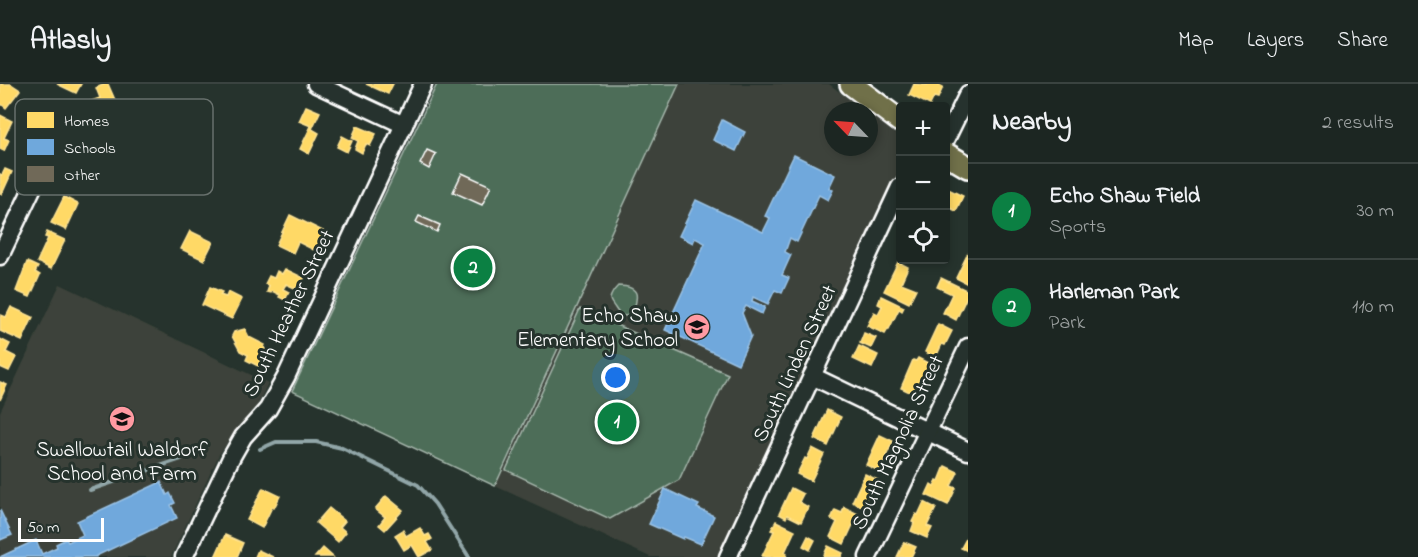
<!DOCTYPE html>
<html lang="en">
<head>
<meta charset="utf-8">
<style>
	body { margin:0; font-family:"Indie Flower",sans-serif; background:#252e2a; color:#f1f3f6 }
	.controls { position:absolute; right:18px; top:18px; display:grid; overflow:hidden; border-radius:6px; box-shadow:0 3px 9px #0003 }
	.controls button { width:54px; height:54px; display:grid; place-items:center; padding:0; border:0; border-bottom:2px solid #3a4340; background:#1c2622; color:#f1f3f6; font:30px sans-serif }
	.compass { position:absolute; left:824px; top:18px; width:54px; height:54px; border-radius:50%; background:#1c2622; box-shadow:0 3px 9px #0003; rotate:295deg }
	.scale { position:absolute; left:18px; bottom:15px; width:86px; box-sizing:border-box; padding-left:6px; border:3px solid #fff; border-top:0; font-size:16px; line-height:21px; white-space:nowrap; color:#fff; -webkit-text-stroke:4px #26332d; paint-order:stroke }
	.you { position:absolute; left:616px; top:294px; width:21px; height:21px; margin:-15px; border:4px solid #fff; border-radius:50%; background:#1a73e8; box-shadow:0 0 0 9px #1a73e833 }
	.badge { display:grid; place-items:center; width:39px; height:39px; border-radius:50%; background:#0b8043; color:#fff; font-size:20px; font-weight:700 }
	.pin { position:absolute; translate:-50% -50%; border:3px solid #fff; box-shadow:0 2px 6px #0006 }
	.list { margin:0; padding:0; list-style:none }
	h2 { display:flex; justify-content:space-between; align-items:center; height:78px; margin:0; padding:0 24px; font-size:26px }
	h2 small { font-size:20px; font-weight:400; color:#a0a5a5 }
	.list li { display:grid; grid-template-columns:39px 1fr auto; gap:18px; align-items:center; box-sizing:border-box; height:96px; padding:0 24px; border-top:2px solid #3a4340 }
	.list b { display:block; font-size:22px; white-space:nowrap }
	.list p { margin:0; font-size:20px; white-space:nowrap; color:#a0a5a5 }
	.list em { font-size:20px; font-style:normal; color:#a0a5a5 }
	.icon { flex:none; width:33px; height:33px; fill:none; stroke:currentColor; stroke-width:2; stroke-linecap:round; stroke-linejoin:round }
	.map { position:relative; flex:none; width:968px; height:473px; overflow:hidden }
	header { display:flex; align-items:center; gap:36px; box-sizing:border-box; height:84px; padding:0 30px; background:#1c2622; border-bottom:2px solid #3a4340 }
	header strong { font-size:28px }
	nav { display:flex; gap:33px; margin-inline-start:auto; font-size:21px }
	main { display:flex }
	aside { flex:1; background:#1c2622 }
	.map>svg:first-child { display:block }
	.built { fill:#3c433a }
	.green { fill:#4d6d58; stroke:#a6b6ac; stroke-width:1.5 }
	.homes { fill:#ffd966; stroke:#ffe494; stroke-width:1.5 }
	.schools { fill:#6fa8dc; stroke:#9ac2e6; stroke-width:1.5 }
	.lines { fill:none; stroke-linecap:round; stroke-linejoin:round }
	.stream { stroke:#91a6a8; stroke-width:4 }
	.building { fill:#706958; stroke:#fff; stroke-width:1.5 }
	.minor-casing { stroke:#fff; stroke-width:21 }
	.major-casing { stroke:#fff; stroke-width:26 }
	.minor { stroke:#26332d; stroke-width:16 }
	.major { stroke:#70704a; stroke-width:21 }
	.labels { text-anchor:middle; stroke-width:6; stroke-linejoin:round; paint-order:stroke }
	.street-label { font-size:21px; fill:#fff; stroke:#26332d }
	.poi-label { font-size:21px; fill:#fff; stroke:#26332d; text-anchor:end }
	.key { fill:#26332d; stroke:#67706c; stroke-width:1.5 }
	.key-label { font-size:16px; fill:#fff }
</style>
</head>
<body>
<header>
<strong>Atlasly</strong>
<nav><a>Map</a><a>Layers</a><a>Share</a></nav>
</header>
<main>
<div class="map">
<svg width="968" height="473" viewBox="0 0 968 473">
	<rect width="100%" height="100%" fill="#26332d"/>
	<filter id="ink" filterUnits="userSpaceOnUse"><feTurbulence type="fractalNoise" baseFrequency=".0167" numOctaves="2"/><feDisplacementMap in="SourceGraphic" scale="12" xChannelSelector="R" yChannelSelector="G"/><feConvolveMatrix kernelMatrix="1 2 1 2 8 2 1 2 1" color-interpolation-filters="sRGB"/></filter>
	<g filter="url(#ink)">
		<g class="built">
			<polygon points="679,0 829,0 865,27 833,27 833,63 869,63 869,30 900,53 900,84 719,473 650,473 495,402"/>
			<polygon points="60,200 268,299 258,320 238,343 219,371 171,473 0,473 0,328"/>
		</g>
		<g class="green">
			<polygon points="437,0 679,0 495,402 292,307"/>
			<path d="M618,202C642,202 638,214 632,231C623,233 620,232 615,224C614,222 610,218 610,215C611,210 615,205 618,202Z"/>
			<polygon points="580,225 728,290 679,396 610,435 506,386"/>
		</g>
		<g class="homes">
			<polygon points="0,0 11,0 20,6 6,24 0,19"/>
			<polygon points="57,0 81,0 76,9"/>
			<polygon points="105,0 108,0 119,25 108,30 107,26 91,32 86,19 100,14 96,4"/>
			<polygon points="366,0 393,0 388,10"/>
			<polygon points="914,0 924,1 937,0 943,3 938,14 934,13 930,21 909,11"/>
			<polygon points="306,22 320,28 312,45 319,49 309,70 300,65 311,42 299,37"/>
			<polygon points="0,31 12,37 4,54 9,56 4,67 0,65"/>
			<polygon points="357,42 376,50 370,62 366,60 362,69 355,65 358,57 352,54"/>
			<polygon points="342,52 352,57 347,68 337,63"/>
			<polygon points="5,85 12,88 2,110 0,109 0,90 2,91"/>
			<polygon points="946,104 963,112 956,127 946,122"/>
			<polygon points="64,113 78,120 66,146 51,139"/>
			<polygon points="290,131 325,148 316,167 298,158 293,169 276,161"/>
			<polygon points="190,147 213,158 204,176 181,165"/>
			<polygon points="47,148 65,156 51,185 37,178 48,154 45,153"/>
			<polygon points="968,169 968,200 956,194"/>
			<polygon points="27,178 38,183 35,188 40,191 30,213 16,207"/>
			<polygon points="898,178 908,183 901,199 916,205 909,219 884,207"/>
			<polygon points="285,185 304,194 299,206 286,200 283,205 289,208 285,216 279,213 280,211 272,207 271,209 267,208 269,202 265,200 269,192 274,194 277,187 282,190"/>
			<polygon points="941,194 968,207 968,210 956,236 943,229 952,210 937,203"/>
			<polygon points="210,203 222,208 220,211 226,213 228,208 242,215 232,235 202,221"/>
			<polygon points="881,212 904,223 902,227 899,225 889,245 888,245 885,250 867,242 874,228 878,230 882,222 878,220"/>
			<polygon points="11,223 33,233 22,257 0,247 0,233 1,231 6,233"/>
			<polygon points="938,240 952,247 945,261 942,260 936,273 925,268"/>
			<polygon points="245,245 249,253 265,261 264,263 267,270 260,283 246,276 248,271 240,267 232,252 234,248"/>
			<polygon points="864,249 876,254 871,264 860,259"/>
			<polygon points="0,255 10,260 6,268 16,273 9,287 0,283"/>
			<polygon points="859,262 878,271 872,284 853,275"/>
			<polygon points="918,274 932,281 927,292 925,291 916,311 901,304 913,276 916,277"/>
			<polygon points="0,298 7,301 0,316"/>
			<polygon points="827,326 841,333 828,362 814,355"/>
			<polygon points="880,351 893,357 883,379 884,380 881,388 866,381"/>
			<polygon points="812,364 824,370 811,397 797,390 805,374 807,375"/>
			<polygon points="945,382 958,388 951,402 956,404 948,421 926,411 931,400 934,402 937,396 939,397"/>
			<polygon points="865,390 878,396 865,424 852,418"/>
			<polygon points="263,404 280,412 274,424 272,423 262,444 247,436"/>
			<polygon points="791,404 803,410 799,418 808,423 801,438 787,431 786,434 779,430"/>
			<polygon points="386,412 403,426 385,446 379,441 385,433 375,425"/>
			<polygon points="924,418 936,424 927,442 932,444 927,454 911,447 914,439 912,438 916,430 918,431"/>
			<polygon points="844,423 858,430 844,460 830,453 837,438 831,435 835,426 842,429"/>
			<polygon points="329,424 345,437 340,443 346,448 338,458 316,439"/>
			<polygon points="776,437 795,446 785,468 787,469 786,473 765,473 762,472 774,447 771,446"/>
			<polygon points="420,444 425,452 429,450 432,455 427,458 432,466 419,473 412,461 404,466 395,451 403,446 406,452"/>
			<polygon points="225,451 243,459 237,473 215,473"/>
			<polygon points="968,451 968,467 961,464"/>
			<polygon points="808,452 815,456 810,466 803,462"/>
			<polygon points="904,458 916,463 911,473 897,473"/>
			<polygon points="828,462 843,469 841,473 823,473"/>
			<polygon points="323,464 333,473 315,473"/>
			<polygon points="258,466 273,473 255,473"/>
		</g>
		<g class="schools">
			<polygon points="722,36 745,48 736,67 713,56"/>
			<polygon points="794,71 835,91 829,104 833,106 828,116 819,111 797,158 790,154 785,168 791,171 782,191 789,194 782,209 775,206 768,220 753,213 752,217 765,223 762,230 746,222 742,229 751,252 738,280 665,246 705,159 695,154 693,159 679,152 696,116 763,148 770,134 765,132"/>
			<polygon points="161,398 167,411 170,409 175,419 171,421 177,434 96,472 96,473 0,473 36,456 42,470 57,463 56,460 66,455 68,458 83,451 77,437"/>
			<polygon points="665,405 699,421 697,424 714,432 701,460 684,453 683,455 649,440"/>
			<polygon points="0,426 12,451 0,456"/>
		</g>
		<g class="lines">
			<g class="stream">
				<polyline points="260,365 276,358 316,358 342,364 418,401 435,420 469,473"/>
				<polyline points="90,406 181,375"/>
			</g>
		</g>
		<g class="building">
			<polygon points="427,66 436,70 429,85 420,80"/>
			<polygon points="462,89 491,102 482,121 453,108"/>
			<polygon points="419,132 440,141 437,148 416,138"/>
		</g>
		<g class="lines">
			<g class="minor-casing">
				<g id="minor">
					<polyline points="316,0 404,41"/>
					<polyline points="946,55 968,10"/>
					<polyline points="0,172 50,67 53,40"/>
					<polyline points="812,292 968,367"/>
					<polyline points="184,473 231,374 243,353 268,325 286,293 423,0"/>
					<polyline points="728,473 900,103"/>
					<polyline points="868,473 968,263"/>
				</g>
			</g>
			<g class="major-casing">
				<g id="major">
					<polyline points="851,0 900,37"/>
					<polyline points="946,70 968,83"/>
				</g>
			</g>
			<use href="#minor" class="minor"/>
			<use href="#major" class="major"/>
		</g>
	</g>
	<defs>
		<g id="school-disc" transform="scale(1.35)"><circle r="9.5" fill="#ff9aa2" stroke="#26332d"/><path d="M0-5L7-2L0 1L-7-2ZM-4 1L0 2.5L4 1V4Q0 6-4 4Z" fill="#111"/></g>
	</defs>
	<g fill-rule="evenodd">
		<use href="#school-disc" x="697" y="243"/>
		<use href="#school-disc" x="122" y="335"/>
	</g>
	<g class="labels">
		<g class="street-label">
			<text transform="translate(288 229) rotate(-64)" y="7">South Heather Street</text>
			<text transform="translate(794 279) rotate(-65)" y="7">South Linden Street</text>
			<text transform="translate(897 358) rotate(-65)" y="7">South Magnolia Street</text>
		</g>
		<g class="poi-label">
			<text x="678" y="238">Echo Shaw<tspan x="678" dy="24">Elementary School</tspan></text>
			<text x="122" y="372" text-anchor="middle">Swallowtail Waldorf<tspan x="122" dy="24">School and Farm</tspan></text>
		</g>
	</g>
	<rect x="15" y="15" width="198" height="96" rx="9" class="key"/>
	<rect x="27" y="28" width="27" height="16" fill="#ffd966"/>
	<rect x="27" y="55" width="27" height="16" fill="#6fa8dc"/>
	<rect x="27" y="82" width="27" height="16" fill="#706958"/>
	<g class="key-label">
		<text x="64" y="42">Homes</text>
		<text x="64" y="69">Schools</text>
		<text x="64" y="96">Other</text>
	</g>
</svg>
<div class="controls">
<button>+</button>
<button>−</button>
<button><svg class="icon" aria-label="locate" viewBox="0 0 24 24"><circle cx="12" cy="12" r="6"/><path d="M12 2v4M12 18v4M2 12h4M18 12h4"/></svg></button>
</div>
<svg class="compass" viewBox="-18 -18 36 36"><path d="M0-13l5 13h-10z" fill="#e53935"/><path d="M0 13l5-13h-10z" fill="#a0a5a5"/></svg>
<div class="scale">50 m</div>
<div class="you"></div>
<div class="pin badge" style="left:617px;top:338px">1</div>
<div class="pin badge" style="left:473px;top:184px">2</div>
</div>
<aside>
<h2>Nearby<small>2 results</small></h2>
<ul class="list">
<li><span class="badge">1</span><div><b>Echo Shaw Field</b><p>Sports</p></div><em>30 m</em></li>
<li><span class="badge">2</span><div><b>Harleman Park</b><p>Park</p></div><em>110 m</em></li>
</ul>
</aside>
</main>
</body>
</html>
